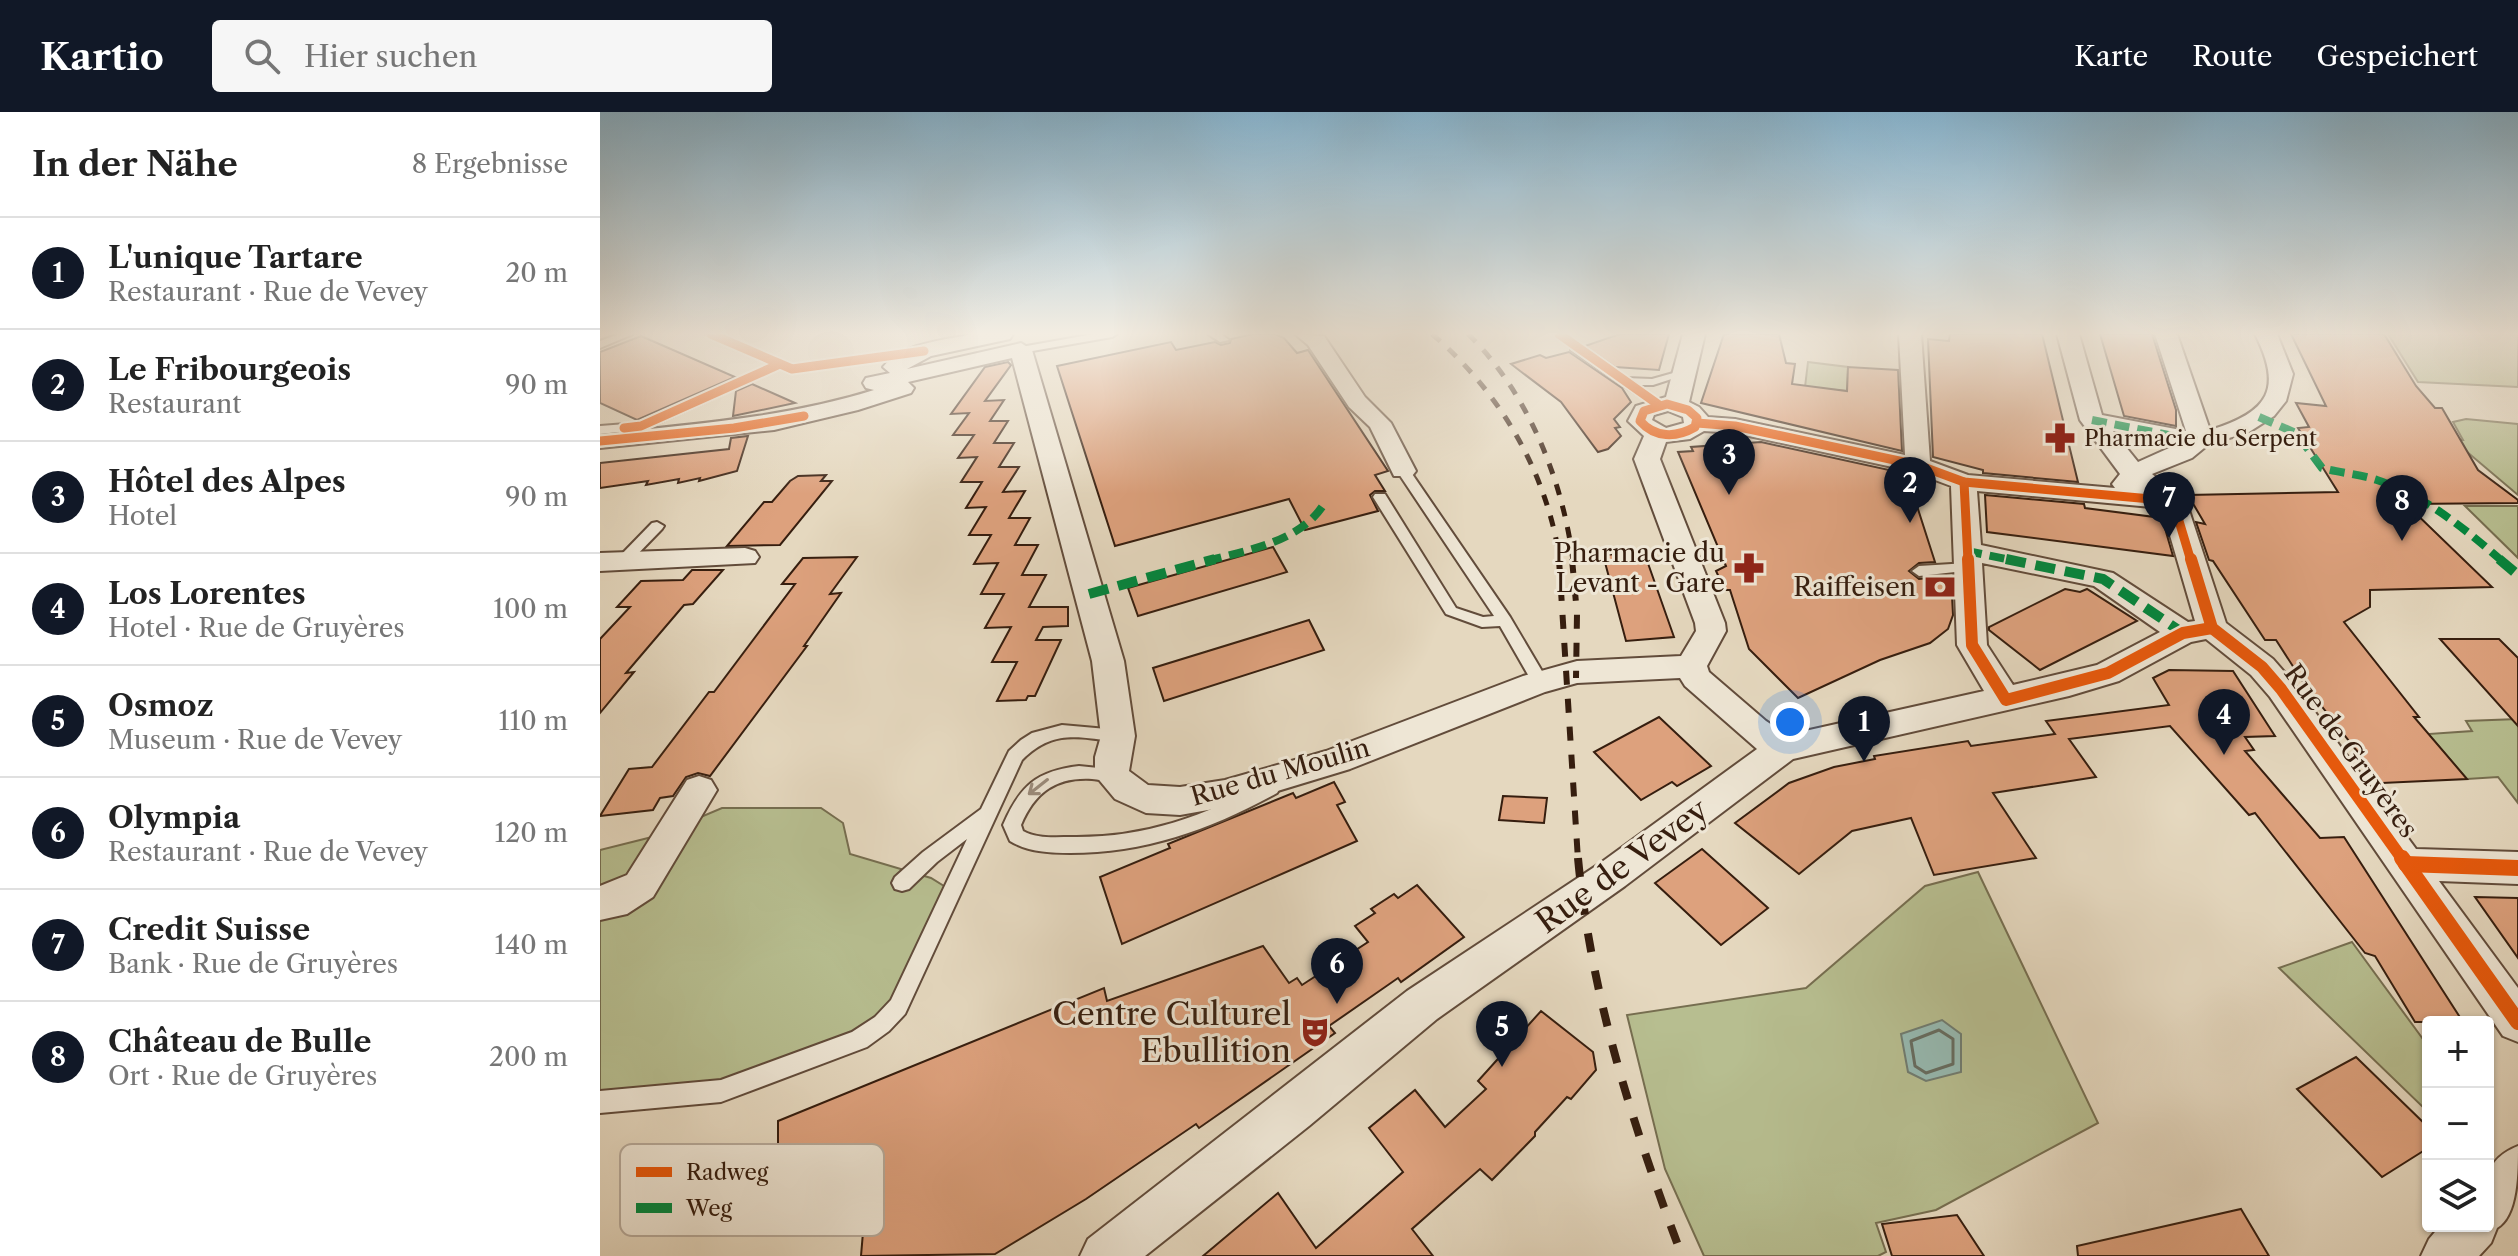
<!DOCTYPE html>
<html lang="de">
<head>
<meta charset="utf-8">
<style>
	body { margin:0; font-family:"Libre Caslon Text",serif; background:#f6f6f6; color:#222 }
	.controls { position:absolute; right:24px; bottom:24px; display:grid; overflow:hidden; border-radius:8px; box-shadow:0 2px 6px #0004 }
	.controls button { width:72px; height:72px; display:grid; place-items:center; padding:0; border:0; border-bottom:2px solid #e0e0e0; background:#fff; color:#222; font:40px sans-serif }
	.you { position:absolute; left:1190px; top:610px; width:28px; height:28px; margin:-20px; border:6px solid #fff; border-radius:50%; background:#1a73e8; box-shadow:0 0 0 12px #1a73e833 }
	.badge { display:grid; place-items:center; width:52px; height:52px; border-radius:50%; background:#111827; color:#fff; font-size:26px; font-weight:700 }
	.pin { position:absolute; translate:-50% -66px; filter:drop-shadow(0 2px 4px #0008) }
	.pin::after { content:''; position:absolute; top:42px; width:28px; height:24px; background:inherit; clip-path:polygon(0 0,100% 0,50% 100%) }
	.list { margin:0; padding:0; list-style:none }
	h2 { display:flex; justify-content:space-between; align-items:center; height:104px; margin:0; padding:0 32px; font-size:34px }
	h2 small { font-size:26px; font-weight:400; color:#767676 }
	.list li { display:grid; grid-template-columns:52px 1fr auto; gap:24px; align-items:center; box-sizing:border-box; height:112px; padding:0 32px; border-top:2px solid #e0e0e0 }
	.list b { display:block; font-size:30px; white-space:nowrap }
	.list p { margin:0; font-size:26px; white-space:nowrap; color:#767676 }
	.list em { font-size:26px; font-style:normal; color:#767676 }
	.icon { flex:none; width:44px; height:44px; fill:none; stroke:currentColor; stroke-width:2; stroke-linecap:round; stroke-linejoin:round }
	.map { position:relative; flex:none; width:1918px; height:1144px; overflow:hidden }
	header { display:flex; align-items:center; gap:48px; box-sizing:border-box; height:112px; padding:0 40px; background:#111827; color:#fff }
	header strong { font-size:38px }
	nav { display:flex; gap:44px; margin-inline-start:auto; font-size:28px }
	.search { width:560px; height:72px; background:#f6f6f6; display:flex; align-items:center; gap:20px; box-sizing:border-box; padding:0 28px; border-radius:8px; color:#767676; font-size:30px }
	main { display:flex }
	aside { flex:1; background:#fff }
	.map>svg:first-child { display:block }
	.green { fill:#b7be90; stroke:#766e50; stroke-width:2 }
	.water { fill:#96bab2; stroke:#707c71; stroke-width:2 }
	.lines { fill:none; stroke-linecap:round; stroke-linejoin:round }
	.shore { stroke:#666c60; stroke-width:3 }
	.building { fill:#dda17d; stroke:#361e0f; stroke-width:2 }
	.lane-casing { stroke:#624c3b; stroke-width:4 }
	.street-casing { stroke:#624c3b; stroke-width:4 }
	.lane { fill:#eee6d5; fill-rule:evenodd }
	.street { fill:#eee6d5; fill-rule:evenodd }
	.rail-far2 { stroke:#361e0f; stroke-width:5; stroke-dasharray:11 11; stroke-linecap:butt }
	.rail-far1 { stroke:#361e0f; stroke-width:6; stroke-dasharray:14 14; stroke-linecap:butt }
	.rail { stroke:#361e0f; stroke-width:8; stroke-dasharray:19 19; stroke-linecap:butt }
	.quiet-far1 { stroke:#00873e; stroke-width:8; stroke-dasharray:15 8; stroke-linecap:butt }
	.quiet { stroke:#00873e; stroke-width:10; stroke-dasharray:20 10; stroke-linecap:butt }
	.cycleway-far2-casing { stroke:#eee6d5; stroke-width:13 }
	.cycleway-far1-casing { stroke:#eee6d5; stroke-width:17 }
	.cycleway-casing { stroke:#eee6d5; stroke-width:21 }
	.cycleway-far2 { stroke:#e8590c; stroke-width:9 }
	.cycleway-far1 { stroke:#e8590c; stroke-width:12 }
	.cycleway { stroke:#e8590c; stroke-width:16 }
	.oneway { stroke:#9b8c7c }
	.labels { text-anchor:middle; stroke-width:6; stroke-linejoin:round; paint-order:stroke }
	.far-poi-label { font-size:22px; fill:#361e0f; stroke:#eee6d5; text-anchor:start }
	.poi-label { font-size:26px; fill:#361e0f; stroke:#eee6d5; text-anchor:end }
	.street-label { font-size:26px; fill:#361e0f; stroke:#eee6d5 }
	.near-street-label { font-size:32px; fill:#361e0f; stroke:#eee6d5 }
	.near-poi-label { font-size:32px; fill:#361e0f; stroke:#eee6d5; text-anchor:end }
	.key { fill:#eee6d5; stroke:#b7aa9a; stroke-width:2 }
	.key-label { font-size:22px; fill:#361e0f }
</style>
</head>
<body>
<header>
<strong>Kartio</strong>
<div class="search"><svg class="icon" aria-label="search" viewBox="0 0 24 24"><circle cx="10" cy="10" r="6"/><path d="M15 15l6 6"/></svg>Hier suchen</div>
<nav><a>Karte</a><a>Route</a><a>Gespeichert</a></nav>
</header>
<main>
<aside>
<h2>In der Nähe<small>8 Ergebnisse</small></h2>
<ul class="list">
<li><span class="badge">1</span><div><b>L'unique Tartare</b><p>Restaurant · Rue de Vevey</p></div><em>20 m</em></li>
<li><span class="badge">2</span><div><b>Le Fribourgeois</b><p>Restaurant</p></div><em>90 m</em></li>
<li><span class="badge">3</span><div><b>Hôtel des Alpes</b><p>Hotel</p></div><em>90 m</em></li>
<li><span class="badge">4</span><div><b>Los Lorentes</b><p>Hotel · Rue de Gruyères</p></div><em>100 m</em></li>
<li><span class="badge">5</span><div><b>Osmoz</b><p>Museum · Rue de Vevey</p></div><em>110 m</em></li>
<li><span class="badge">6</span><div><b>Olympia</b><p>Restaurant · Rue de Vevey</p></div><em>120 m</em></li>
<li><span class="badge">7</span><div><b>Credit Suisse</b><p>Bank · Rue de Gruyères</p></div><em>140 m</em></li>
<li><span class="badge">8</span><div><b>Château de Bulle</b><p>Ort · Rue de Gruyères</p></div><em>200 m</em></li>
</ul>
</aside>
<div class="map">
<svg width="1918" height="1144" viewBox="0 0 1918 1144">
	<rect width="100%" height="100%" fill="#e5d8bf"/>
	<filter id="stains"><feTurbulence type="fractalNoise" baseFrequency=".0025" numOctaves="4"/><feColorMatrix values="0 0 0 0 .2 0 0 0 0 .09 0 0 0 0 .02 0 0 0 .5 -.17"/></filter>
	<radialGradient id="worn" r=".72"><stop offset=".6" stop-color="#630" stop-opacity="0"/><stop offset="1" stop-color="#630" stop-opacity=".3"/></radialGradient>
	<g class="green">
		<polygon points="1788,222 1918,222 1918,275 1818,270"/>
		<polygon points="1208,250 1248,255 1247,279 1205,275"/>
		<polygon points="1866,307 1918,312 1918,383 1853,328 1863,328 1853,310"/>
		<polygon points="1865,394 1918,394 1918,446"/>
		<polygon points="1918,607 1918,691 1898,665 1867,667 1828,622 1872,619 1866,609"/>
		<polygon points="122,696 221,696 243,711 250,742 331,766 352,779 282,912 121,979 0,990 0,738 56,724"/>
		<polygon points="1378,760 1498,1011 1336,1098 1276,1111 1286,1140 1278,1144 1104,1144 1065,1057 1027,903 1206,876 1325,774"/>
		<polygon points="1752,830 1828,934 1828,1000 1679,856"/>
	</g>
	<polygon class="water" points="1342,908 1361,922 1361,960 1326,969 1308,960 1301,922"/>
	<g class="lines">
		<polygon class="shore" points="1339,918 1353,927 1353,952 1326,961 1315,954 1311,929"/>
	</g>
	<g class="building">
		<polygon points="653,222 675,222 684,226 697,241 708,238 788,359 775,363 785,379 775,379 770,383 778,399 705,418 689,387 515,434 457,254 571,230 576,238 615,230 621,233 630,231 631,227"/>
		<polygon points="1020,222 1069,222 1059,258 1015,255 985,234"/>
		<polygon points="1124,222 1179,222 1186,251 1195,252 1192,272 1247,279 1248,255 1298,258 1302,339 1101,291"/>
		<polygon points="1350,222 1442,222 1478,370 1383,361 1383,358 1333,345 1328,227 1349,229"/>
		<polygon points="1500,222 1552,222 1576,298 1576,314 1524,304"/>
		<polygon points="1691,222 1784,222 1816,274 1835,296 1842,296 1878,358 1918,388 1918,391 1806,392 1892,475 1770,478 1770,495 1744,510 1819,605 1814,605 1867,667 1782,671 1705,573 1676,528 1665,528 1613,449 1609,448 1596,410 1605,412 1588,383 1738,380 1698,316 1709,315 1696,291 1726,294"/>
		<polygon points="41,224 135,265 37,308 0,291 0,240"/>
		<polygon points="969,240 1022,276 1031,290 1014,307 1020,315 1015,316 1021,324 1008,337 998,340 961,290 911,252 940,243 946,246"/>
		<polygon points="408,250 411,253 385,289 404,288 390,309 408,309 394,331 414,331 399,355 419,355 403,380 425,379 409,406 430,406 415,433 438,433 422,463 446,463 429,495 468,495 468,514 443,515 436,528 461,528 435,584 428,584 426,588 397,589 417,550 392,550 411,515 385,516 404,482 381,482 398,451 374,452 391,423 369,423 386,395 366,396 382,370 361,370 377,345 358,346 374,323 353,323 369,301 351,302 385,255"/>
		<polygon points="152,272 195,291 133,304 136,279"/>
		<polygon points="148,324 137,359 99,369 100,366 78,371 79,367 46,373 48,369 0,376 0,351 129,337 131,326"/>
		<polygon points="1161,330 1312,363 1317,394 1335,450 1319,451 1309,459 1319,467 1339,465 1352,484 1353,503 1348,517 1330,531 1280,548 1198,586 1149,537 1130,478 1125,478 1116,459 1126,454 1078,340 1093,339 1091,335"/>
		<polygon points="226,363 221,369 232,369 180,433 127,434 164,390 172,390 190,369 198,364"/>
		<polygon points="1385,383 1484,392 1485,396 1562,406 1573,444 1387,420"/>
		<polygon points="673,435 687,460 538,504 528,476"/>
		<polygon points="1044,440 1074,525 1026,529 1003,443"/>
		<polygon points="257,445 230,482 241,481 204,534 207,534 110,664 98,661 86,665 73,684 60,686 53,698 0,704 29,657 52,655 109,580 114,580 195,472 182,472 203,446"/>
		<polygon points="92,458 123,458 93,492 84,493 26,561 34,560 0,601 0,527 30,495 17,495 41,469 83,468"/>
		<polygon points="1465,477 1480,480 1487,477 1537,509 1440,558 1389,518 1389,515"/>
		<polygon points="709,508 724,538 564,589 553,556"/>
		<polygon points="1840,527 1899,527 1918,546 1918,614"/>
		<polygon points="1569,558 1633,559 1675,624 1645,625 1654,638 1645,639 1720,726 1744,725 1863,910 1815,910 1775,844 1765,841 1655,701 1649,703 1570,614 1469,627 1496,665 1393,681 1436,746 1334,763 1311,706 1252,719 1199,762 1135,711 1189,671 1234,655 1275,647 1274,644 1368,629 1371,634 1455,622 1446,609 1569,593 1553,566"/>
		<polygon points="1059,605 1111,654 1077,674 1072,670 1041,688 994,640"/>
		<polygon points="734,670 745,690 737,693 757,729 522,832 500,765 570,736 568,732 693,681 696,686"/>
		<polygon points="903,684 947,686 944,711 899,708"/>
		<polygon points="1102,737 1168,796 1121,833 1055,771"/>
		<polygon points="817,773 864,825 801,870 798,866 729,914 735,921 599,1016 596,1012 486,1087 395,1142 261,1144 268,1061 178,1100 178,1009 504,876 507,889 663,834 689,871 697,866 702,873 768,830 755,814 775,801 771,797 794,782 798,786"/>
		<polygon points="1875,785 1918,786 1918,846"/>
		<polygon points="941,899 993,940 996,958 971,987 967,985 935,1020 935,1024 892,1068 880,1057 812,1117 833,1144 603,1144 678,1081 716,1136 803,1060 769,1016 815,978 845,1015 886,977 878,969"/>
		<polygon points="1756,945 1828,1015 1828,1036 1782,1065 1697,977"/>
		<polygon points="1641,1097 1669,1144 1478,1144 1477,1134"/>
		<polygon points="1357,1103 1384,1144 1292,1144 1282,1112"/>
	</g>
	<g class="lines">
		<g class="lane-casing">
			<g id="lane">
				<polygon points="19,222 33,222 0,236 0,229"/>
				<polygon points="106,222 120,222 193,253 316,237 321,240 316,243 192,260 180,256 45,317 0,322 0,314 39,311 171,252"/>
				<polygon points="494,222 517,222 512,225 421,241 416,238 421,235"/>
				<polygon points="608,222 621,222 629,228 620,230"/>
				<polygon points="971,234 979,234 1026,266 1052,267 1084,258 1090,261 1053,273 1037,273 1063,291 1063,295 1059,297 971,238"/>
				<polygon points="803,355 808,356 910,505 949,571 947,575 935,575 900,514 882,515 846,502 773,385 775,382 785,382 856,496 883,505 894,504 797,359"/>
				<polygon points="57,410 64,414 62,417 28,452 18,452 16,449 18,446 52,411"/>
				<polygon points="1368,451 1375,455 1373,458 1319,464 1312,459 1319,454"/>
				<path d="M462,613L518,618L524,620L526,624L524,628L518,630C478,625 453,617 422,648L305,902L289,919L267,935L121,990L0,1001V979L121,968L252,920L275,905L291,888L367,727L337,750L309,777L302,779L295,777L292,771L295,765L323,740L381,697L409,639L421,628L432,621Z"/>
				<path d="M479,654L518,658L521,663L518,668C509,670 501,668 492,667C456,665 435,680 421,713L423,719C437,727 456,725 472,725C543,726 603,705 665,671L671,669L677,671L680,676L677,681C612,717 546,741 470,741C449,741 428,740 410,729L403,713C420,674 436,659 479,654Z"/>
			</g>
		</g>
		<g class="street-casing">
			<g id="street">
				<path d="M373,222H413L410,227L331,244L307,257L421,231L432,238L524,549L535,624L529,659L548,673L580,675L625,668L726,639L923,564L977,549L1081,544L1096,519L1095,511L1034,347L1044,324L1028,309L1036,294L1066,285L1083,222H1105L1089,290L1099,295L1108,305L1135,307L1305,343L1299,222H1321L1330,349L1368,363L1515,376L1512,372L1520,362L1480,308L1457,222H1479L1502,303L1586,319L1555,222H1577L1610,318C1669,300 1683,277 1655,222H1677L1693,262L1686,289L1674,304L1649,320L1609,332L1592,346L1552,362L1586,389L1626,511L1673,547L1692,569L1816,737L1918,740V772L1839,769L1918,876V930L1903,924L1670,585L1651,563L1606,527L1591,530L1519,569L1469,584L1193,647L1025,774L837,907L709,1014L545,1144H480L488,1127L807,879L999,752L1157,637L1085,574L1080,566L977,571L945,580L750,657L625,695L580,703L546,701L515,687L495,663V645L501,624L492,549L412,246L308,270L314,276L311,281L258,298L174,318L0,336V322C93,312 184,306 274,278L266,276L263,271L266,266L290,261L283,255C302,231 345,228 373,222ZM1068,299L1083,305L1084,311L1066,316L1052,308L1054,303ZM1104,319L1135,321L1311,359L1351,374L1357,533L1384,579L1187,623L1166,609L1109,560L1107,554L1126,519L1125,511L1060,347L1066,330L1090,327ZM1513,319L1578,332L1538,350ZM1377,379L1562,396L1595,509L1588,510L1513,461L1381,433ZM1382,451L1494,474L1560,520L1497,553L1413,573L1387,533Z"/>
				<polygon points="695,222 724,224 765,285 791,311 816,359 812,364 794,364 770,315 749,295 708,233"/>
				<polygon points="145,436 155,439 159,445 155,451 0,459 0,441"/>
				<polygon points="99,664 111,668 117,678 53,785 27,802 0,808 0,774 27,763 87,668"/>
				<path d="M1918,1034C1918,1060 1918,1104 1897,1116L1891,1131L1879,1144H1821L1829,1127L1840,1114H1888C1888,1077 1878,1050 1918,1034Z"/>
			</g>
		</g>
		<use href="#lane" class="lane"/>
		<use href="#street" class="street"/>
		<g class="rail-far2">
			<path d="M832,222C900,280 947,360 960,449"/>
			<path d="M868,222C927,279 963,368 973,449"/>
		</g>
		<g class="rail-far1">
			<polyline points="959,447 978,748"/>
			<polyline points="972,447 977,502 976,566"/>
		</g>
		<path class="rail" d="M978,746C991,885 1033,1014 1082,1144"/>
		<g class="quiet-far1">
			<path d="M1659,305L1696,321L1722,356C1740,361 1759,362 1777,368C1825,384 1864,416 1902,449"/>
			<polyline points="1492,308 1599,329"/>
			<polyline points="1367,439 1416,449"/>
			<path d="M607,449C648,438 700,430 724,392"/>
		</g>
		<g class="quiet">
			<polyline points="1406,447 1503,467 1583,521"/>
			<polyline points="1899,447 1918,463"/>
			<polyline points="489,482 615,447"/>
		</g>
		<g class="cycleway-far2-casing">
			<g id="cycleway-far2">
				<polyline points="111,222 192,257 324,239"/>
				<polyline points="959,222 1059,293"/>
				<path d="M1067,292L1088,298L1097,306L1095,315C1076,326 1055,326 1040,309L1044,299Z"/>
				<polyline points="1097,311 1135,314 1318,353 1364,370 1573,389 1591,449"/>
				<polyline points="24,316 41,314 180,252"/>
				<polyline points="0,329 134,316 204,304"/>
				<polyline points="1364,370 1368,449"/>
			</g>
		</g>
		<g class="cycleway-far1-casing">
			<g id="cycleway-far1">
				<polyline points="1368,447 1372,533 1406,588 1508,561 1583,521 1612,516"/>
				<polyline points="1591,447 1612,516 1662,555 1681,577 1803,748"/>
			</g>
		</g>
		<g class="cycleway-casing">
			<g id="cycleway">
				<polyline points="1802,746 1918,910"/>
				<polyline points="1806,752 1918,756"/>
			</g>
		</g>
		<use href="#cycleway-far2" class="cycleway-far2"/>
		<use href="#cycleway-far1" class="cycleway-far1"/>
		<use href="#cycleway" class="cycleway"/>
	</g>
	<defs><path id="oneway-shaft" d="M-6 0H5M1.5-3L5.5 0L1.5 3" fill="none" stroke-width="1.6" stroke-linecap="round" stroke-linejoin="round" transform="scale(2)"/></defs>
	<use class="oneway" href="#oneway-shaft" transform="translate(438 675) rotate(142)"/>
	<linearGradient id="sky" x2="0" y2="1"><stop stop-color="#87b6d2"/><stop offset="0.58" stop-color="#f3ede2"/><stop offset="1" stop-color="#f3ede2" stop-opacity="0"/></linearGradient>
	<rect width="1918" height="382" fill="url(#sky)"/>
	<defs>
		<g id="pharmacy-bare" transform="scale(2.4)"><path d="M-2-6h4v4h4v4h-4v4h-4v-4h-4v-4h4Z" fill="#8f2418" stroke="#eee6d5" stroke-width="2.5" paint-order="stroke"/></g>
		<g id="bank-bare" transform="scale(2.4)"><path d="M-6-4H6V4H-6ZM0-2.3a2.3 2.3 0 1 0 0 4.6a2.3 2.3 0 1 0 0-4.6Z" fill="#8f2418" stroke="#eee6d5" stroke-width="2.5" paint-order="stroke"/></g>
		<g id="theatre-bare" transform="scale(2.4)"><path d="M-5-5.5Q0-4 5-5.5V0Q5 5 0 6Q-5 5-5 0ZM-3.3-2.5H-1v1.5H-3.3ZM1-2.5H3.3v1.5H1ZM-2.8 1Q0 5.5 2.8 1Z" fill="#8f2418" stroke="#eee6d5" stroke-width="2.5" paint-order="stroke"/></g>
	</defs>
	<g fill-rule="evenodd">
		<use href="#pharmacy-bare" x="1460" y="326"/>
		<use href="#pharmacy-bare" x="1149" y="456"/>
		<use href="#bank-bare" x="1340" y="475"/>
		<use href="#theatre-bare" x="715" y="920"/>
	</g>
	<g class="labels">
		<g class="far-poi-label">
			<text x="1484" y="334">Pharmacie du Serpent</text>
		</g>
		<g class="poi-label">
			<text x="1125" y="450">Pharmacie du<tspan x="1125" dy="30">Levant - Gare</tspan></text>
			<text x="1316" y="484">Raiffeisen</text>
		</g>
		<g class="street-label">
			<text transform="translate(1751 639) rotate(54)" y="9">Rue de Gruyères</text>
			<text transform="translate(680 660) rotate(-16)" y="9">Rue du Moulin</text>
		</g>
		<g class="near-street-label">
			<text transform="translate(1022 754) rotate(-36)" y="11">Rue de Vevey</text>
		</g>
		<g class="near-poi-label">
			<text x="691" y="913">Centre Culturel<tspan x="691" dy="37">Ebullition</tspan></text>
		</g>
	</g>
	<rect x="20" y="1032" width="264" height="92" rx="12" class="key"/>
	<rect x="36" y="1055" width="36" height="10" fill="#e8590c"/>
	<rect x="36" y="1091" width="36" height="10" fill="#00873e"/>
	<g class="key-label">
		<text x="86" y="1068">Radweg</text>
		<text x="86" y="1104">Weg</text>
	</g>
	<rect width="100%" height="100%" filter="url(#stains)"/>
	<rect width="100%" height="100%" fill="url(#worn)"/>
</svg>
<div class="controls">
<button>+</button>
<button>−</button>
<button><svg class="icon" aria-label="layers" viewBox="0 0 24 24"><path d="M12 4l9 5-9 5-9-5zM3 14l9 5 9-5"/></svg></button>
</div>
<div class="you"></div>
<div class="pin badge" style="left:1264px;top:650px">1</div>
<div class="pin badge" style="left:1310px;top:411px">2</div>
<div class="pin badge" style="left:1129px;top:383px">3</div>
<div class="pin badge" style="left:1624px;top:643px">4</div>
<div class="pin badge" style="left:902px;top:955px">5</div>
<div class="pin badge" style="left:737px;top:892px">6</div>
<div class="pin badge" style="left:1569px;top:426px">7</div>
<div class="pin badge" style="left:1802px;top:429px">8</div>
</div>
</main>
</body>
</html>
